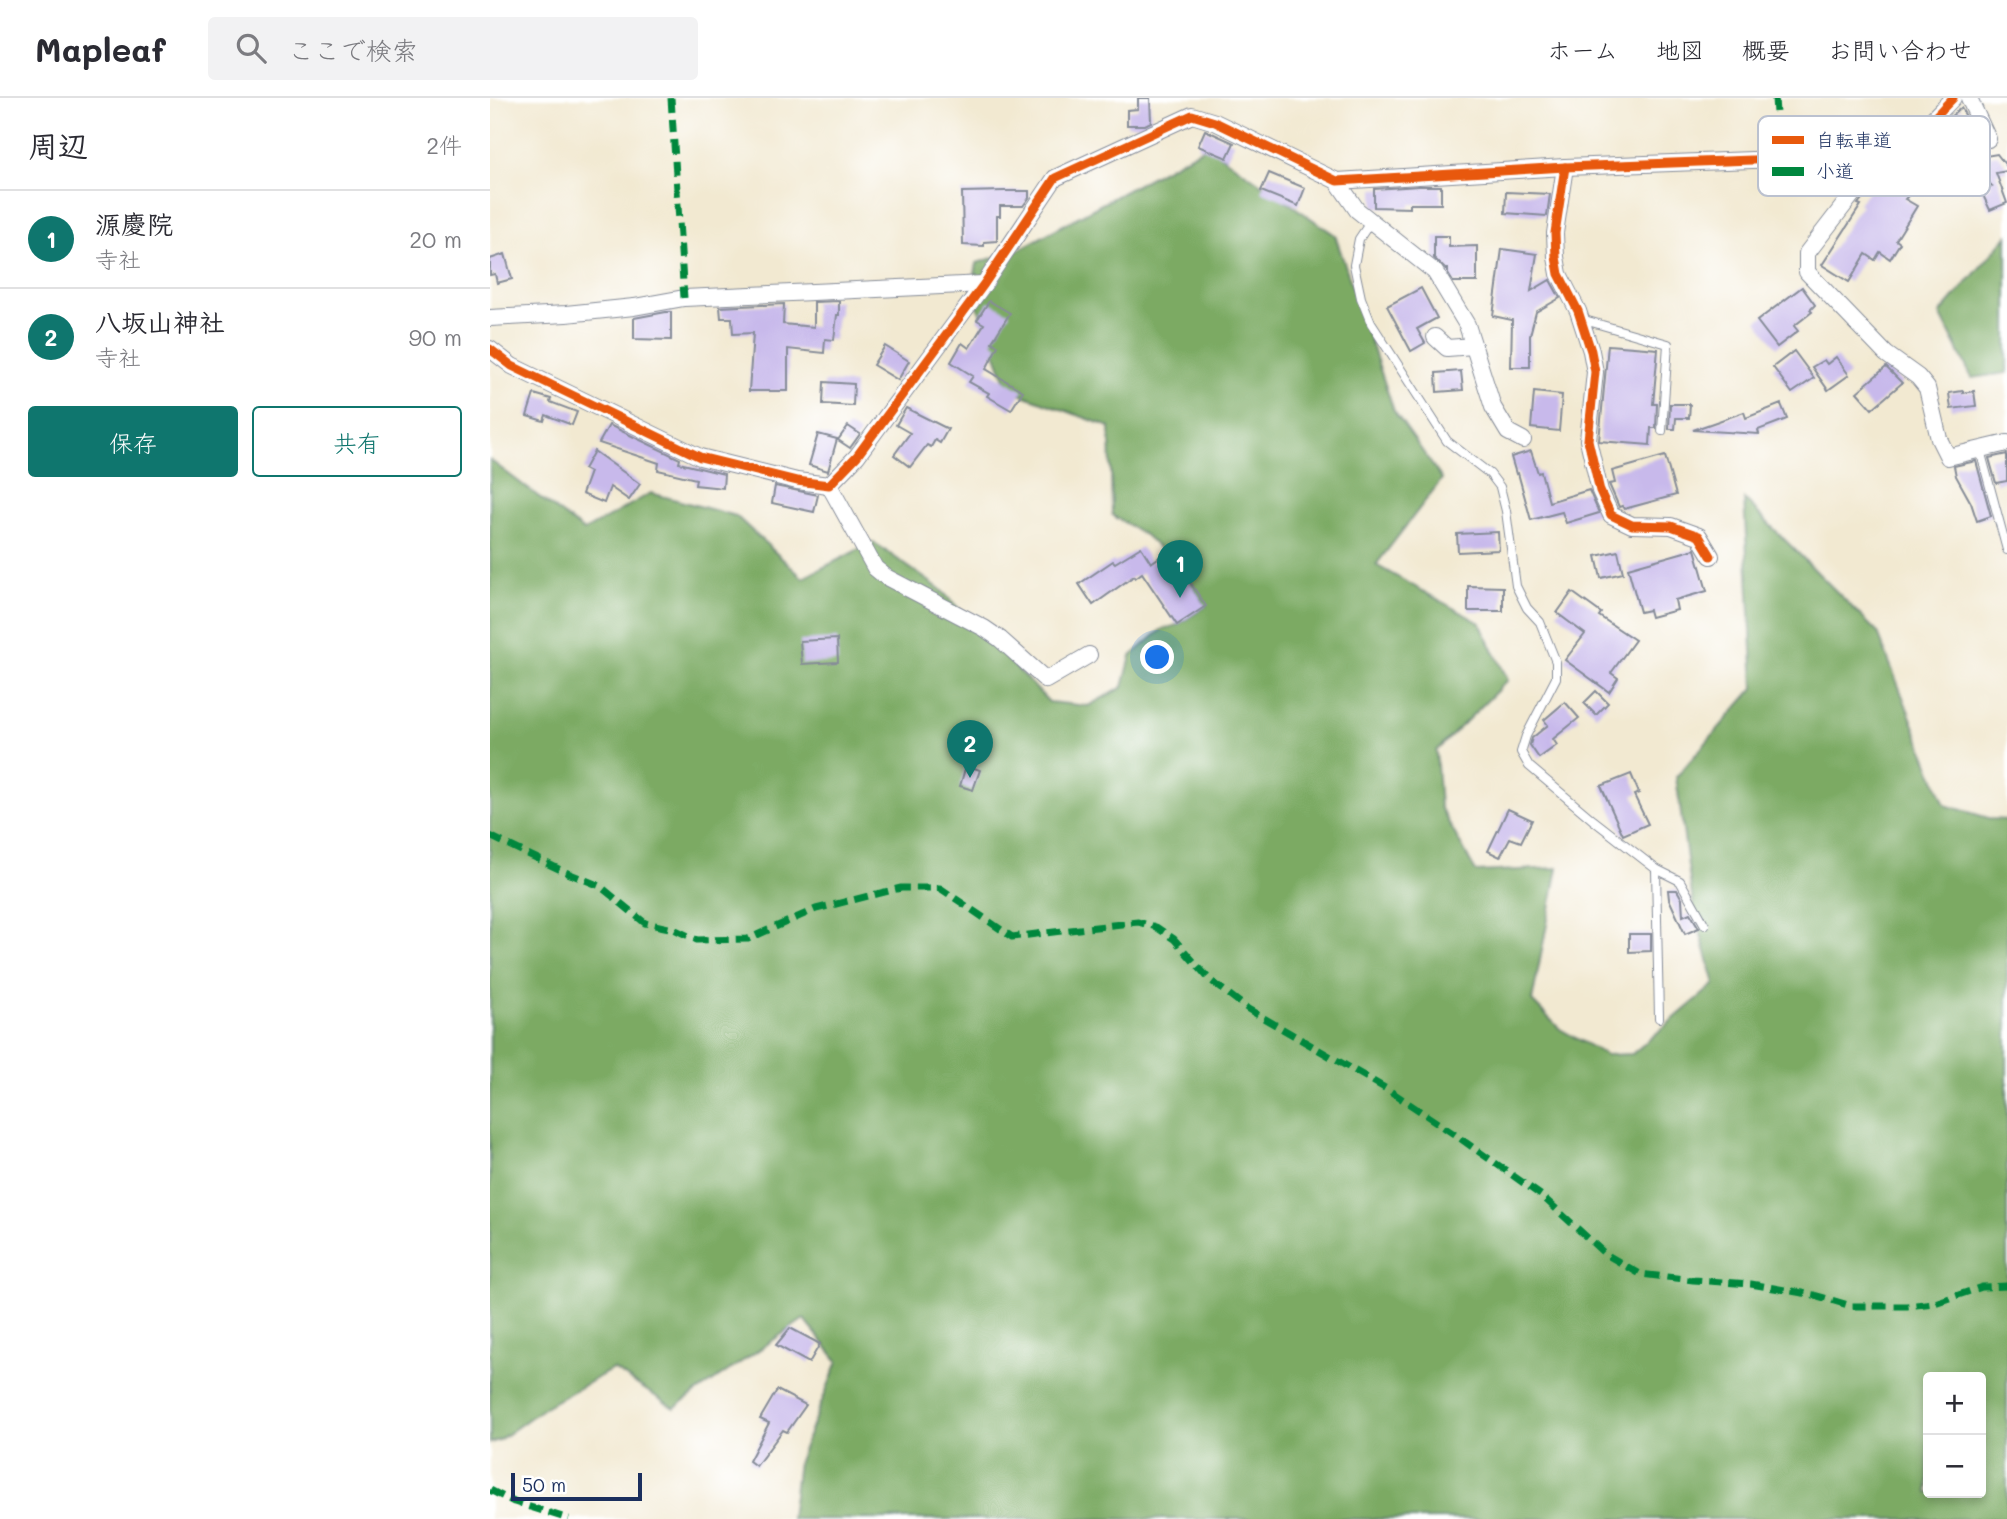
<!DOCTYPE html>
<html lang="ja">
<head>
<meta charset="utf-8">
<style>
	body { margin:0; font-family:Mali,"Klee One",sans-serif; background:#f2f2f3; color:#2b2b33 }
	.controls { position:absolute; right:21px; bottom:21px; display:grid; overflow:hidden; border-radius:7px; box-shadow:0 4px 10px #0003 }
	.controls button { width:63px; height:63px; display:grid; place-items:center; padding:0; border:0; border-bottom:2px solid #e1e1e2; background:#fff; color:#2b2b33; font:35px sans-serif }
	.scale { position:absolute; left:21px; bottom:18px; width:131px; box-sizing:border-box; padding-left:7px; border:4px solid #1b2f5e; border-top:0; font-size:19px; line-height:24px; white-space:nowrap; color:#1b2f5e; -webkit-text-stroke:5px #fff; paint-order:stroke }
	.you { position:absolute; left:668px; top:560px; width:24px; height:24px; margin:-18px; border:5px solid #fff; border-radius:50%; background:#1a73e8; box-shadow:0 0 0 10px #1a73e833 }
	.badge { display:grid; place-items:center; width:46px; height:46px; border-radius:50%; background:#0f766e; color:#fff; font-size:23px; font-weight:700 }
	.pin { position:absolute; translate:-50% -58px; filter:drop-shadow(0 2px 4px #0008) }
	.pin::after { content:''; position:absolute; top:37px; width:24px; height:21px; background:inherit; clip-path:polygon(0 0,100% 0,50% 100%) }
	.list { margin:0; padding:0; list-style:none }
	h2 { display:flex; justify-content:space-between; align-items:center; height:91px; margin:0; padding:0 28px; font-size:30px }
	h2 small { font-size:23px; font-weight:400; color:#7c7c81 }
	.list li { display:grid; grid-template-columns:46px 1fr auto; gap:21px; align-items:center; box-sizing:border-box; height:98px; padding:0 28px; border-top:2px solid #e1e1e2 }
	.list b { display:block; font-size:26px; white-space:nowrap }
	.list p { margin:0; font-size:23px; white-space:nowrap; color:#7c7c81 }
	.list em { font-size:23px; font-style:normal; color:#7c7c81 }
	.actions { display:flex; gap:14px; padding:21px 28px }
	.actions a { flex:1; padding:16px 0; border:2px solid #0f766e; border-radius:7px; text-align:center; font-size:24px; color:#0f766e }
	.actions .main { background:#0f766e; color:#fff }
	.icon { flex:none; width:38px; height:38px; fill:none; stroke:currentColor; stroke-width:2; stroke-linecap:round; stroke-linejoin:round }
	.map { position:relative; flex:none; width:1517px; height:1421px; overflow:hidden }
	header { display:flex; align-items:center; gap:42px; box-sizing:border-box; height:98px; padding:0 35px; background:#fff; border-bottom:2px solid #e1e1e2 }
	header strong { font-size:33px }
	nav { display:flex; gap:38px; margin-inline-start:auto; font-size:24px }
	.search { width:490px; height:63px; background:#f2f2f3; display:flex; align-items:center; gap:18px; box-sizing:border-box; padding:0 24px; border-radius:7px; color:#7c7c81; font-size:26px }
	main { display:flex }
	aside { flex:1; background:#fff }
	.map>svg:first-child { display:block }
	.forest { fill:#7caa64; stroke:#4c6c61; stroke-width:2; fill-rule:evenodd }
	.building { fill:#c8b9eb }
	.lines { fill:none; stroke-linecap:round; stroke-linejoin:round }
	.service-casing { stroke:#868c98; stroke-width:10 }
	.minor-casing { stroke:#868c98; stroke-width:18 }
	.service { stroke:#fff; stroke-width:8 }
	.minor { stroke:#fff; stroke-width:16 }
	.quiet { stroke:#00873e; stroke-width:7; stroke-dasharray:14 7; stroke-linecap:butt }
	.cycleway-casing { stroke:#fff; stroke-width:13 }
	.cycleway { stroke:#e8590c; stroke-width:9 }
	.key { fill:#fff; stroke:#bbc1cf; stroke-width:2 }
	.key-label { font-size:19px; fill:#1b2f5e }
</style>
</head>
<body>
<header>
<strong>Mapleaf</strong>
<div class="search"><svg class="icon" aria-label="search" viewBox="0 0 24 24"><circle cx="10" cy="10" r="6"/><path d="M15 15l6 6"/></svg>ここで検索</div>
<nav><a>ホーム</a><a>地図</a><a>概要</a><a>お問い合わせ</a></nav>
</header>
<main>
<aside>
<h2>周辺<small>2件</small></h2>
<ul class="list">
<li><span class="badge">1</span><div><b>源慶院</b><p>寺社</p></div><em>20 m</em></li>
<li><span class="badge">2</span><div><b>八坂山神社</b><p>寺社</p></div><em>90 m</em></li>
</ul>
<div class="actions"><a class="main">保存</a><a>共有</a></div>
</aside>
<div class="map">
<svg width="1517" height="1421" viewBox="0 0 1517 1421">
	<rect width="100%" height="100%" fill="#fff"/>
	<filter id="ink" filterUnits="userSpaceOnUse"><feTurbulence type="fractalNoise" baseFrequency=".0143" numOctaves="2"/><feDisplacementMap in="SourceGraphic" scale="14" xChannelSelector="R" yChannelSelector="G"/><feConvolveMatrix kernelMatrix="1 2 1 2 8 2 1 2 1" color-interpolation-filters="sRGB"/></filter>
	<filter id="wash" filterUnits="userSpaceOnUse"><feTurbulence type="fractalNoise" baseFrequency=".00686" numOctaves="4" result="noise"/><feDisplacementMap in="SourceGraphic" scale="28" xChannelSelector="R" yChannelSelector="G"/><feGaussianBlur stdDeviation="1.57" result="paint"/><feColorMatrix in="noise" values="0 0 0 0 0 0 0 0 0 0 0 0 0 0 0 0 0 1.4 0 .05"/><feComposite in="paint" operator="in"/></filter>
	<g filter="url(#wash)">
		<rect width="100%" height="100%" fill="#f2e9d1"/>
		<g class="forest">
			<path d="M717,48L845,137L904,313L952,381L886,467L990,525L1018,582L946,653L950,709L986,774L1068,770L1042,903L1070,931L1116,957L1142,956L1225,886L1204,813L1186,679L1264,590L1254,401L1388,535L1455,707L1502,721L1517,722V1421H301L308,1363L348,1263L314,1221L184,1310L123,1271L55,1309L9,1342L0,1345V362L94,433L161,395L246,418L313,480L383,444L450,491L559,604L598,608L633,589L641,558L671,532L687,527L716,508L692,472L656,438L622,417L620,329L519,292L482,193L487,165L528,152ZM1438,1279H1491V1395H1438Z"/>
			<polygon points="1517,138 1517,275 1482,280 1450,216"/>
		</g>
		<g id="blocks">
			<g class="building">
				<polygon points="648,0 660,0 661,24 655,27 637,27 637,12 648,11"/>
				<polygon points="1471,10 1478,22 1468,30 1496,58 1507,56 1517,69 1517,73 1506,75 1517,105 1500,112 1491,93 1502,88 1466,52 1445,75 1442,72 1415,101 1427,108 1406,142 1410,145 1400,161 1390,154 1385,162 1376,156 1359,184 1332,167 1371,107 1368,106 1386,83 1390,85 1408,66 1415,72 1461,24 1464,26 1459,20"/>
				<polygon points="715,32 744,45 737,60 708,48"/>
				<polygon points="779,75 815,90 808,108 771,93"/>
				<polygon points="929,88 951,88 951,106 920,106 920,110 884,109 884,91"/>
				<polygon points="515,93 539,93 539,100 533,108 510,108 510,118 507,118 507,143 494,144 494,148 473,147 472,94"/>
				<polygon points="1016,94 1060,96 1057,118 1015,115"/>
				<polygon points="944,138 959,138 959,149 987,148 987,184 963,184 958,176 958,171 955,171 944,160"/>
				<polygon points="1012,151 1047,156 1041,193 1060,182 1070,200 1046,214 1040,237 1040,269 1021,269 1022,222 1003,218"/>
				<polygon points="15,156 22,181 7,185 5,176 0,177 0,161"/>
				<polygon points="1312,189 1325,207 1320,212 1322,214 1304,228 1308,233 1287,249 1267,223"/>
				<polygon points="931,190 947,220 927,231 935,245 921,253 897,208"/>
				<polygon points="349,203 349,217 347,217 344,242 335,241 334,255 298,251 298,293 259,293 263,235 243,236 242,220 231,220 230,209 294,206 293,226 324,229 324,204"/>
				<polygon points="499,203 520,215 502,244 508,248 496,271 533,293 521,312 497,298 499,295 479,284 483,278 461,264 472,245 479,250 494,226 487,222"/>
				<polygon points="176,214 181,214 181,242 144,241 144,220"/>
				<polygon points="1118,247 1168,251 1163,306 1167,306 1166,330 1161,330 1160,347 1109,343"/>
				<polygon points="395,248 419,263 408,282 383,267"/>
				<polygon points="1304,253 1324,280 1302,295 1283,269"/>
				<polygon points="1346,259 1359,277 1338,292 1322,269 1334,262 1337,266"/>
				<polygon points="1396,269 1412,285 1382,311 1367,294"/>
				<polygon points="971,273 973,292 947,294 946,275"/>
				<polygon points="334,284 364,286 363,308 333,306"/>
				<polygon points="1473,293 1473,295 1484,293 1486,308 1461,311 1459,295"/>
				<polygon points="1044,294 1072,297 1069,333 1041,330"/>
				<polygon points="44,296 61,301 60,304 87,314 82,327 56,317 54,323 37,318"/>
				<polygon points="1180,306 1200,306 1199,320 1186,320 1185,331 1179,331"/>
				<polygon points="1291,306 1297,321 1268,332 1269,336 1203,332 1254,314 1256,320"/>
				<polygon points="416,310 458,331 450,345 445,342 441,349 437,347 420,369 404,357 420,335 406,327"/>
				<polygon points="119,327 190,361 189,365 234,376 233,390 205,387 206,381 168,372 169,365 109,345"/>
				<polygon points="358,328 370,336 360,350 348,342"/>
				<polygon points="328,336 347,341 338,373 319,367"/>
				<polygon points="104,353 150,386 139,402 120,389 114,405 92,396 100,374 94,371"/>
				<polygon points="1041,353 1048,375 1051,374 1059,404 1099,392 1109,415 1076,425 1072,414 1041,422 1028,375 1026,376 1021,359"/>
				<polygon points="1517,356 1517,383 1506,385 1499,360"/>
				<polygon points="1175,358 1186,397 1134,411 1132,408 1129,409 1119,386 1125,385 1122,373"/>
				<polygon points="1486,363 1501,418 1487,423 1481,405 1466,378 1464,368"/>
				<polygon points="285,388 328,397 324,414 282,405"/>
				<polygon points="1008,434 1009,452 968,454 967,436"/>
				<polygon points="651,449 661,465 671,458 684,478 692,472 716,508 687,527 652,475 645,480 644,478 603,507 589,486 623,463 625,465"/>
				<polygon points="1205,451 1217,493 1185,502 1187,512 1161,519 1159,512 1150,514 1138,470"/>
				<polygon points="1128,453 1133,475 1111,480 1106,458"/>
				<polygon points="978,488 1013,489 1013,513 978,513"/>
				<polygon points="1082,494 1111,515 1109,518 1145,542 1121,575 1128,580 1119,594 1075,562 1095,536 1067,515"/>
				<polygon points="347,541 348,564 312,566 310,543"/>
				<polygon points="1106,593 1118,605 1106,617 1094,605"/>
				<polygon points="1075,604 1089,620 1063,641 1067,647 1049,660 1040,647 1042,640 1058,627 1054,622"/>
				<polygon points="476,667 490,672 483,692 470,688"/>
				<polygon points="1141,676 1149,695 1144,697 1158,726 1133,737 1111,688"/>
				<polygon points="1018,711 1042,722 1031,744 1020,740 1010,759 998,753"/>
				<polygon points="1178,792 1187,792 1192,801 1193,818 1200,815 1209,830 1195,836 1179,801"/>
				<polygon points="1139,836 1161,836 1161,853 1139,854"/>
				<polygon points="300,1230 330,1246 319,1265 286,1247"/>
				<polygon points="287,1292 316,1307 297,1334 293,1332 266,1368 259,1363 279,1325 270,1321"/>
			</g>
		</g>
	</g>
	<g filter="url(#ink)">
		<use href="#blocks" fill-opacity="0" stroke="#868c98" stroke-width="2"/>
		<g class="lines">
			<g class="service-casing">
				<g id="service">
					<polyline points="881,123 869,141 864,167 871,200 881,225 957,343 1000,376 1010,389 1016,413 1026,488 1037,510 1050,524 1066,564 1066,580 1036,638 1031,654 1039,668 1103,722 1166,771 1190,783 1215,827"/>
					<polyline points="1091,221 1178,246 1172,333"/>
					<polyline points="1490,352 1517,452"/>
					<polyline points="1166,771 1169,920"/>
				</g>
			</g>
			<g class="minor-casing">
				<g id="minor">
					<polyline points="1479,0 1498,41"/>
					<polyline points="1395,54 1317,155 1317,174 1396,256 1428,279 1437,290 1449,341 1458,359 1517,345"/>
					<polyline points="1075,69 1065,135 1066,159 1069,176 1088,213 1101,253 1105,274 1098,342 1110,393 1121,417 1142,427 1181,428 1209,438 1221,458"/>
					<polyline points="847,83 867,112 945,174 977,227 1003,309 1018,334 1033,342"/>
					<polyline points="0,220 76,216 144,209 194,200 494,186"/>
					<polyline points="945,239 957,250 984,248"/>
					<path d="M0,251L22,268L210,359L307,383L339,387L367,358L494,186L565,80L702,17L725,24L847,83L1075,69L1289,61L1395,54C1424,45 1442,21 1463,0"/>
					<polyline points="339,387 385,470 396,479 494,530 510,541 556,582 599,557"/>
				</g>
			</g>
			<use href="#service" class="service"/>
			<use href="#minor" class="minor"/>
			<g class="quiet">
				<polyline points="181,0 194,200"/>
				<polyline points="1285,0 1289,61"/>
				<polyline points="0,738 73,773 110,788 155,825 184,831 207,842 258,841 326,811 411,790 450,790 522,839 648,824 666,829 684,841 719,881 758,911 900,993 961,1034 1052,1098 1114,1155 1150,1176 1203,1182 1261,1186 1324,1197 1361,1208 1417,1208 1445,1205 1492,1189 1517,1188"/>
				<polyline points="0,1392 24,1404 79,1421"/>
			</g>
			<g class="cycleway-casing">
				<g id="cycleway">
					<polyline points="1075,69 1065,135 1066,159 1069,176 1088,213 1101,253 1105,274 1098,342 1110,393 1121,417 1142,427 1181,428 1209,438 1221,458"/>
					<path d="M0,251L22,268L210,359L307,383L339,387L367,358L494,186L565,80L702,17L725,24L847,83L1075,69L1289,61L1395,54C1424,45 1442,21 1463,0"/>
				</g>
			</g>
			<use href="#cycleway" class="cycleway"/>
		</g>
	</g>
	<rect x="1268" y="18" width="232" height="80" rx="10" class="key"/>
	<rect x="1282" y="38" width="32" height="8" fill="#e8590c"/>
	<rect x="1282" y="69" width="32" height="9" fill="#00873e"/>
	<g class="key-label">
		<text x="1326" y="49">自転車道</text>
		<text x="1326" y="80">小道</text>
	</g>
</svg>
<div class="controls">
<button>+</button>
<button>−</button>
</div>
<div class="scale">50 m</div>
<div class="you"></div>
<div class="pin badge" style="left:690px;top:500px">1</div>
<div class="pin badge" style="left:480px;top:680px">2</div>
</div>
</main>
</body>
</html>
